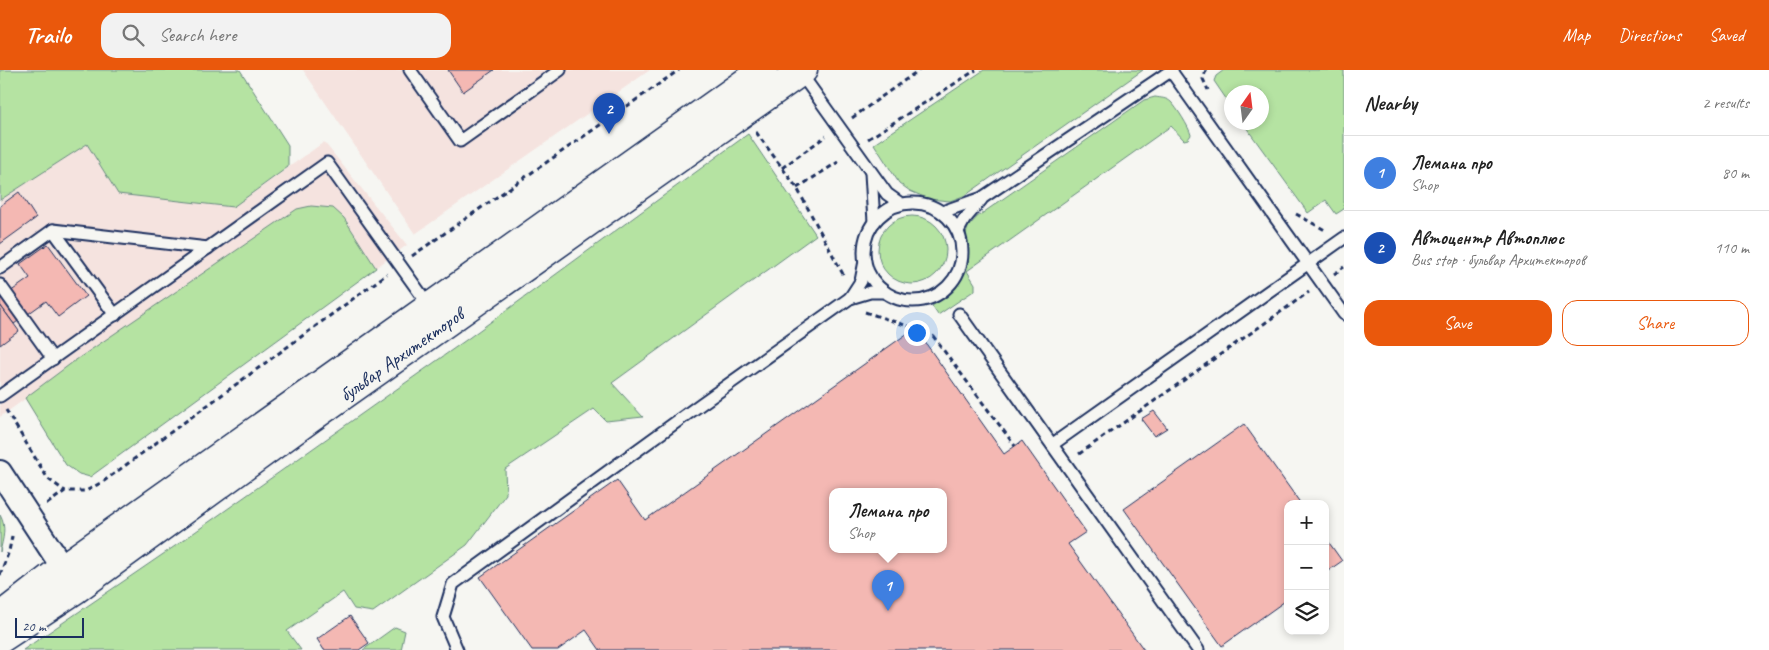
<!DOCTYPE html>
<html lang="en">
<head>
<meta charset="utf-8">
<style>
	body { margin:0; font-family:Caveat,sans-serif; background:#f2f2f2; color:#222 }
	.controls { position:absolute; right:15px; bottom:15px; display:grid; overflow:hidden; border-radius:10px; box-shadow:0 2px 8px #0003 }
	.controls button { width:45px; height:45px; display:grid; place-items:center; padding:0; border:0; border-bottom:1px solid #e0e0e0; background:#fff; color:#222; font:25px sans-serif }
	.compass { position:absolute; left:1224px; top:15px; width:45px; height:45px; border-radius:50%; background:#fff; box-shadow:0 2px 8px #0003; rotate:14deg }
	.scale { position:absolute; left:15px; bottom:12px; width:69px; box-sizing:border-box; padding-left:5px; border:2px solid #1b2f5e; border-top:0; font-size:14px; line-height:18px; white-space:nowrap; color:#1b2f5e; -webkit-text-stroke:4px #f6f6f2; paint-order:stroke }
	.you { position:absolute; left:916px; top:262px; width:18px; height:18px; margin:-12px; border:4px solid #fff; border-radius:50%; background:#1a73e8; box-shadow:0 0 0 8px #1a73e833 }
	.badge { display:grid; place-items:center; width:32px; height:32px; border-radius:50%; background:#ea580c; color:#fff; font-size:16px; font-weight:700 }
	.pin { position:absolute; translate:-50% -41px; filter:drop-shadow(0 1px 2px #0008) }
	.pin::after { content:''; position:absolute; top:26px; width:18px; height:15px; background:inherit; clip-path:polygon(0 0,100% 0,50% 100%) }
	.popup { position:absolute; left:829px; top:418px; width:118px; height:65px; box-sizing:border-box; display:grid; place-content:center; border-radius:10px; background:#fff; filter:drop-shadow(0 1px 4px #0005); font-size:16px; white-space:nowrap; color:#767676 }
	.popup b { font-size:19px; color:#222 }
	.popup::after { content:''; position:absolute; left:50%; top:100%; margin-left:-10px; border:10px solid transparent; border-top-color:#fff }
	.list { margin:0; padding:0; list-style:none }
	h2 { display:flex; justify-content:space-between; align-items:center; height:65px; margin:0; padding:0 20px; font-size:21px }
	h2 small { font-size:16px; font-weight:400; color:#767676 }
	.list li { display:grid; grid-template-columns:32px 1fr auto; gap:15px; align-items:center; box-sizing:border-box; height:75px; padding:0 20px; border-top:1px solid #e0e0e0 }
	.list b { display:block; font-size:19px; white-space:nowrap }
	.list p { margin:0; font-size:16px; white-space:nowrap; color:#767676 }
	.list em { font-size:16px; font-style:normal; color:#767676 }
	.actions { display:flex; gap:10px; padding:15px 20px }
	.actions a { flex:1; padding:11px 0; border:1px solid #ea580c; border-radius:15px; text-align:center; font-size:18px; color:#ea580c }
	.actions .main { background:#ea580c; color:#fff }
	.icon { flex:none; width:28px; height:28px; fill:none; stroke:currentColor; stroke-width:2; stroke-linecap:round; stroke-linejoin:round }
	.map { position:relative; flex:none; width:1344px; height:580px; overflow:hidden }
	header { display:flex; align-items:center; gap:30px; box-sizing:border-box; height:70px; padding:0 25px; background:#ea580c; color:#fff }
	header strong { font-size:24px }
	nav { display:flex; gap:28px; margin-inline-start:auto; font-size:18px }
	.search { width:350px; height:45px; background:#f2f2f2; display:flex; align-items:center; gap:12px; box-sizing:border-box; padding:0 18px; border-radius:15px; color:#767676; font-size:19px }
	main { display:flex }
	aside { flex:1; background:#fff }
	.map>svg:first-child { display:block }
	.built { fill:#f5e3df }
	.green { fill:#b5e3a2; stroke:#688980 }
	.building { fill:#f4b8b3; stroke:#1b2f5e; fill-rule:evenodd }
	.lines { fill:none; stroke-linecap:round; stroke-linejoin:round }
	.service-casing { stroke:#1b2f5e; stroke-width:15 }
	.minor-casing { stroke:#1b2f5e; stroke-width:26 }
	.primary-casing { stroke:#1b2f5e; stroke-width:31 }
	.path { stroke:#1b2f5e; stroke-width:3; stroke-dasharray:5 4; stroke-linecap:butt }
	.service { stroke:#f6f6f2; stroke-width:11 }
	.minor { stroke:#f6f6f2; stroke-width:22 }
	.primary { stroke:#f6f6f2; stroke-width:28 }
	.labels { text-anchor:middle; stroke-width:4; stroke-linejoin:round; paint-order:stroke }
	.street-label { font-size:20px; fill:#1b2f5e; stroke:#f6f6f2 }
</style>
</head>
<body>
<header>
<strong>Trailo</strong>
<div class="search"><svg class="icon" aria-label="search" viewBox="0 0 24 24"><circle cx="10" cy="10" r="6"/><path d="M15 15l6 6"/></svg>Search here</div>
<nav><a>Map</a><a>Directions</a><a>Saved</a></nav>
</header>
<main>
<div class="map">
<svg width="1344" height="580" viewBox="0 0 1344 580">
	<rect width="100%" height="100%" fill="#f6f6f2"/>
	<filter id="ink" filterUnits="userSpaceOnUse"><feTurbulence type="fractalNoise" baseFrequency=".02" numOctaves="2"/><feDisplacementMap in="SourceGraphic" scale="10" xChannelSelector="R" yChannelSelector="G"/><feConvolveMatrix kernelMatrix="1 2 1 2 8 2 1 2 1" color-interpolation-filters="sRGB"/></filter>
	<g filter="url(#ink)">
		<g class="built">
			<polygon points="303,0 650,0 415,164"/>
			<polygon points="324,72 407,175 90,407 79,404 66,395 25,329 0,347 0,130 87,74 118,124 233,137"/>
		</g>
		<g class="green">
			<polygon points="0,0 240,0 288,75 288,97 233,137 118,124 87,74 0,130"/>
			<polygon points="984,0 1143,0 966,125 950,131 929,129 910,121 899,113 874,74"/>
			<polygon points="1224,0 1344,0 1344,139 1336,144 1326,130 1308,143 1243,53 1262,52 1262,22 1232,22 1231,36 1214,11 1216,6"/>
			<path d="M1155,27C1161,28 1167,28 1171,32C1177,38 1189,57 1191,65L1188,69L1184,70L1171,56L967,201L975,214V220L938,245L932,236C941,230 953,223 959,213C971,195 961,169 969,156C971,153 975,150 977,147L1144,30Z"/>
			<polygon points="748,64 816,165 612,313 643,347 606,351 594,339 505,399 506,424 467,475 373,542 354,539 343,522 287,561 301,580 23,580 178,474 466,270"/>
			<polygon points="311,136 333,138 344,148 376,198 90,407 79,404 66,395 25,328 73,292 297,139"/>
			<circle cx="912" cy="180" r="34"/>
			<path d="M0,445C7,457 3,469 0,482Z"/>
			<polygon points="395,557 405,561 401,580 363,580"/>
		</g>
		<g class="building">
			<polygon points="448,0 494,0 463,22"/>
			<polygon points="19,122 36,148 0,174 0,136"/>
			<polygon points="48,174 86,226 58,247 46,231 14,254 0,235 0,229 30,208 20,194"/>
			<polygon points="0,235 19,261 0,275"/>
			<path d="M915,258L1004,384L1022,371L1086,462L1068,474L1144,580H600L586,560L558,580H532L480,507L617,410L645,450ZM833,422H943V480H833Z"/>
			<polygon points="1154,341 1167,358 1154,366 1141,349"/>
			<polygon points="1244,354 1301,434 1288,434 1288,529 1222,576 1124,439"/>
			<polygon points="1325,467 1342,491 1325,503"/>
			<polygon points="350,546 369,573 359,580 324,580 317,569"/>
		</g>
		<g class="lines">
			<g class="service-casing">
				<g id="service">
					<polyline points="410,0 460,71 560,0"/>
					<polyline points="799,1 887,124 901,134"/>
					<polyline points="1171,1 1344,244"/>
					<polyline points="871,103 874,152"/>
					<circle cx="913" cy="182" r="49"/>
					<polyline points="942,142 982,128 1172,0"/>
					<polyline points="53,160 208,178"/>
					<polyline points="958,161 964,150 981,130"/>
					<polyline points="0,198 53,160 115,245"/>
					<polyline points="0,215 53,289"/>
					<polyline points="850,228 861,211 865,191"/>
					<polyline points="959,244 1198,580"/>
					<polyline points="0,326 327,93 430,237"/>
					<polyline points="1053,374 1344,168"/>
					<polyline points="457,580 443,547 453,514 701,334 850,228 870,222 885,222"/>
				</g>
			</g>
			<g class="minor-casing">
				<polyline id="minor" points="0,402 63,498"/>
			</g>
			<g class="primary-casing">
				<g id="primary">
					<polyline points="0,547 63,498 763,0"/>
					<path id="s1" d="M0,569L76,519L311,348L803,0"/>
				</g>
			</g>
			<g class="path">
				<polyline points="1206,0 1203,9 1208,20"/>
				<polyline points="852,48 919,0"/>
				<polyline points="756,62 797,118 844,206"/>
				<polyline points="868,69 976,0"/>
				<polyline points="782,98 826,66"/>
				<polyline points="797,118 838,92"/>
				<polyline points="1296,144 1325,160"/>
				<polyline points="412,186 679,0"/>
				<polyline points="1334,204 1344,197"/>
				<polyline points="865,242 920,260 933,266 1015,376"/>
				<polyline points="6,340 48,409 65,421"/>
				<polyline points="1079,384 1309,222"/>
				<polyline points="47,434 65,421 86,421 104,411 387,204"/>
				<polyline points="0,505 9,481 13,462"/>
			</g>
			<use href="#service" class="service"/>
			<use href="#minor" class="minor"/>
			<use href="#primary" class="primary"/>
		</g>
	</g>
	<g class="labels">
		<g class="street-label">
			<text dy="7" stroke="none"><textPath href="#s1" startOffset="492">бульвар Архитекторов</textPath></text>
		</g>
	</g>
</svg>
<div class="controls">
<button>+</button>
<button>−</button>
<button><svg class="icon" aria-label="layers" viewBox="0 0 24 24"><path d="M12 4l9 5-9 5-9-5zM3 14l9 5 9-5"/></svg></button>
</div>
<svg class="compass" viewBox="-18 -18 36 36"><path d="M0-13l5 13h-10z" fill="#e53935"/><path d="M0 13l5-13h-10z" fill="#767676"/></svg>
<div class="scale">20 m</div>
<div class="you"></div>
<div class="pin badge" style="left:888px;top:541px;background:#3f7fe0">1</div>
<div class="popup"><b>Лемана про</b>Shop</div>
<div class="pin badge" style="left:609px;top:64px;background:#1a4fb4">2</div>
</div>
<aside>
<h2>Nearby<small>2 results</small></h2>
<ul class="list">
<li><span class="badge" style="background:#3f7fe0">1</span><div><b>Лемана про</b><p>Shop</p></div><em>80 m</em></li>
<li><span class="badge" style="background:#1a4fb4">2</span><div><b>Автоцентр Автоплюс</b><p>Bus stop · бульвар Архитекторов</p></div><em>110 m</em></li>
</ul>
<div class="actions"><a class="main">Save</a><a>Share</a></div>
</aside>
</main>
</body>
</html>
